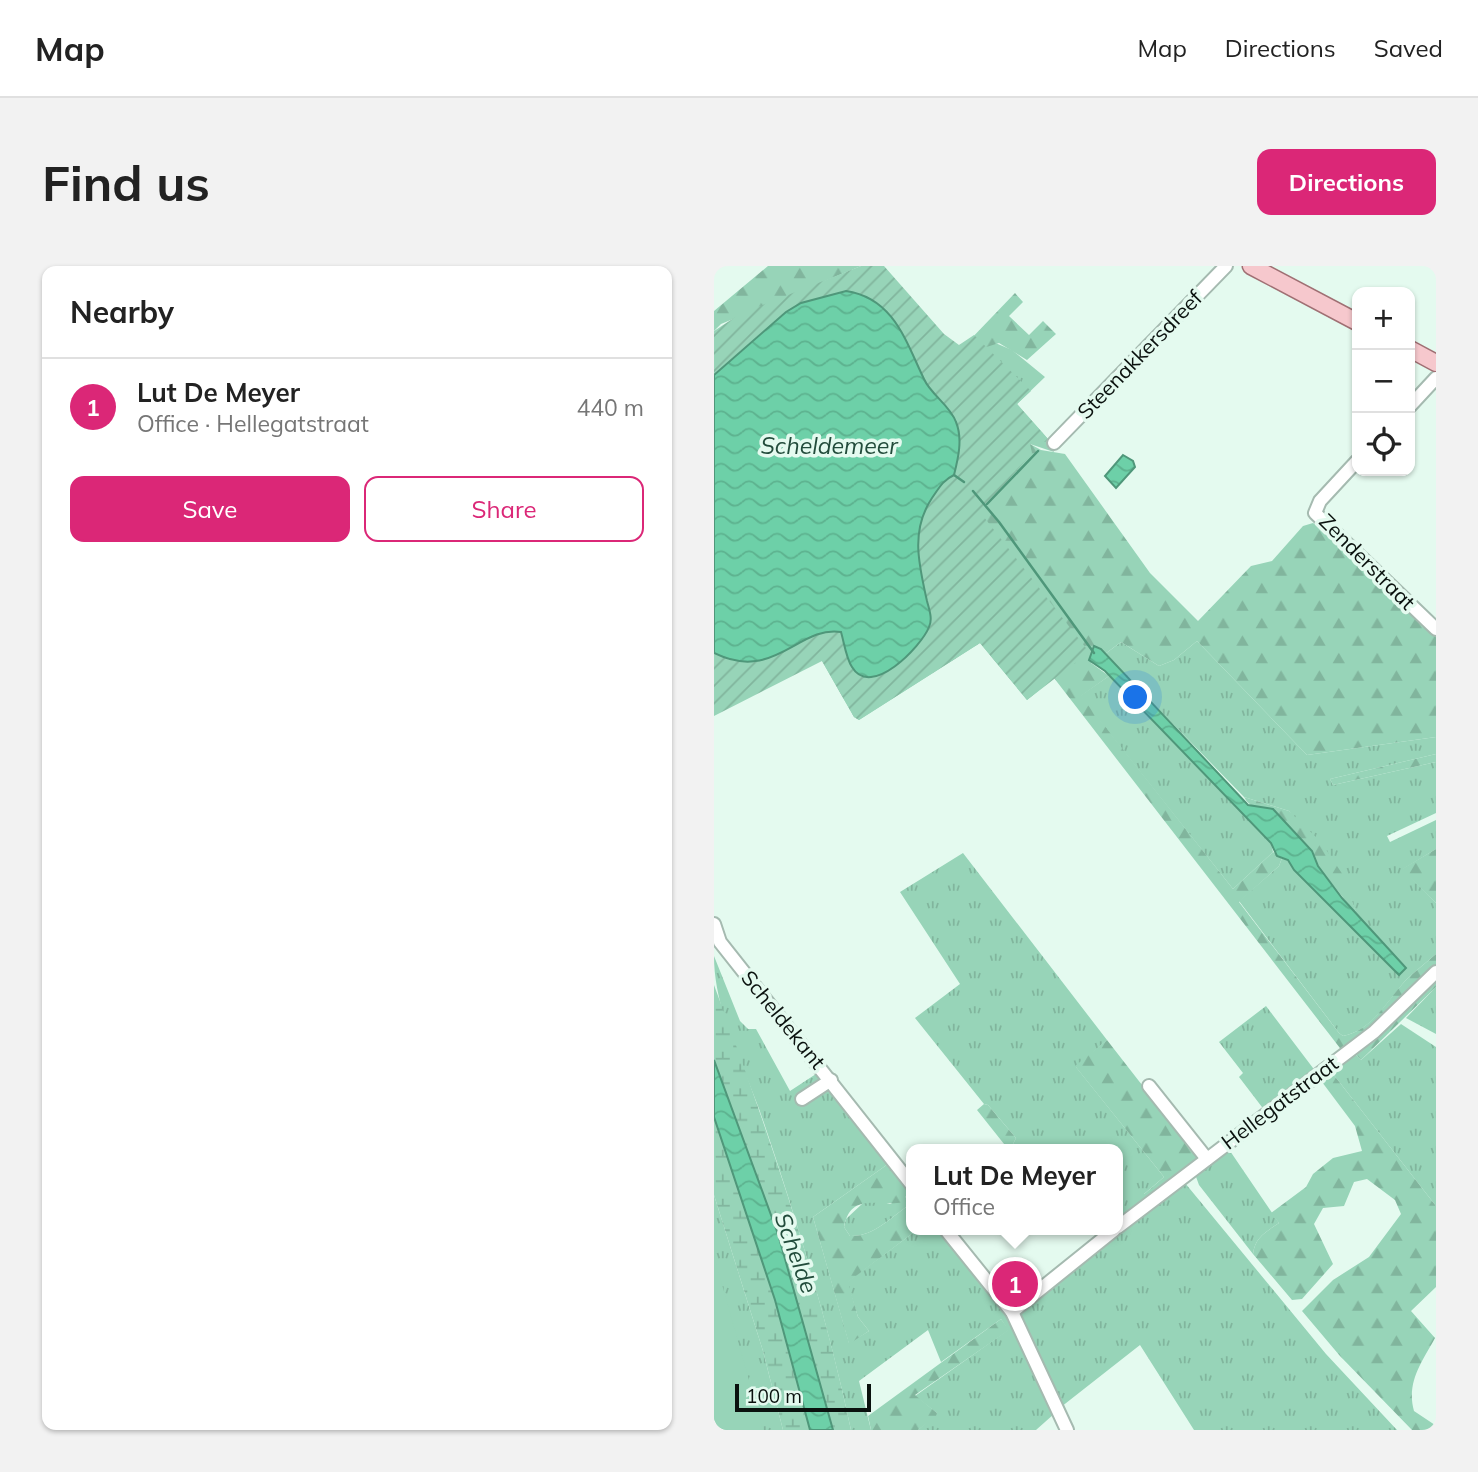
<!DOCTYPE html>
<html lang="en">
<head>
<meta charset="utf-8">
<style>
	body { margin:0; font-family:Mulish,sans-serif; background:#f2f2f2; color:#222 }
	.controls { position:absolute; right:21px; top:21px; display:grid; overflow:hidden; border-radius:14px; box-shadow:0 2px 5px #0004 }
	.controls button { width:63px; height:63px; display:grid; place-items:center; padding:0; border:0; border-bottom:2px solid #e0e0e0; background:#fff; color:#222; font:35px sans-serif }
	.scale { position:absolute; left:21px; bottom:18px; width:136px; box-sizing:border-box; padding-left:7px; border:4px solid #0a110e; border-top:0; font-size:19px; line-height:24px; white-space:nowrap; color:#0a110e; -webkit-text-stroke:5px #e4faef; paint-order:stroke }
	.you { position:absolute; left:422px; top:432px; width:24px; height:24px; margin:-18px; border:5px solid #fff; border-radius:50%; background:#1a73e8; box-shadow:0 0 0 10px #1a73e833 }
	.badge { display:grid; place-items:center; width:46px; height:46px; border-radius:50%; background:#db2777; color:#fff; font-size:23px; font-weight:700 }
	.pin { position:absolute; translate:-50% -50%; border:4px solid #fff; box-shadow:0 2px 7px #0006 }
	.popup { position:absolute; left:192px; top:878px; width:217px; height:91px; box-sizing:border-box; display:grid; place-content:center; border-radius:14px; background:#fff; filter:drop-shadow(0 2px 5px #0005); font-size:23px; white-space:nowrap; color:#767676 }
	.popup b { font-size:26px; color:#222 }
	.popup::after { content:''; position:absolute; left:50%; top:100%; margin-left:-14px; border:14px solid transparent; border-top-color:#fff }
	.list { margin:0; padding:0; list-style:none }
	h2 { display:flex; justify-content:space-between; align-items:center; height:91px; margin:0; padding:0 28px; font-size:30px }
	h2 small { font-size:23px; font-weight:400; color:#767676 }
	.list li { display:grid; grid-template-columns:46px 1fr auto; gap:21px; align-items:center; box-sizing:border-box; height:98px; padding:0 28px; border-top:2px solid #e0e0e0 }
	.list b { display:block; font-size:26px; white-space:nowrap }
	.list p { margin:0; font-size:23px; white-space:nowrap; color:#767676 }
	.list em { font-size:23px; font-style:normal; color:#767676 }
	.actions { display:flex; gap:14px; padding:21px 28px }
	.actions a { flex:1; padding:16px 0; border:2px solid #db2777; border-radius:14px; text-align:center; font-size:24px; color:#db2777 }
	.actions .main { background:#db2777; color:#fff }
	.icon { flex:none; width:38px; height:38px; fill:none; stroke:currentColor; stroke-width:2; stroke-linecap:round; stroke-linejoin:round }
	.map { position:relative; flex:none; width:722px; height:1164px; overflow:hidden; border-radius:14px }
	header { display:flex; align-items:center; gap:42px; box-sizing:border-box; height:98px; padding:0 35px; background:#fff; border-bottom:2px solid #e0e0e0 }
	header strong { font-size:33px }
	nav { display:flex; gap:38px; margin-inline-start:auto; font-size:24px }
	.intro { display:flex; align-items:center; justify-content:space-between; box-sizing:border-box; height:168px; padding:0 42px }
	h1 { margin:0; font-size:49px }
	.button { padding:18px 32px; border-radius:14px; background:#db2777; color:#fff; font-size:24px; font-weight:700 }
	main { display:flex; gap:42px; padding:0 42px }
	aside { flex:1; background:#fff; border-radius:14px; box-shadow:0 2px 5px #0004 }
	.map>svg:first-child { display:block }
	.grass { fill:url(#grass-tufts) }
	.forest { fill:url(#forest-firs) }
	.wetland { fill:url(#wetland-marsh) }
	.park { fill:#97d4b8 }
	.garden { fill:url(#garden-furrows) }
	.water { fill:url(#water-waves); stroke:#4f977a; stroke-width:2 }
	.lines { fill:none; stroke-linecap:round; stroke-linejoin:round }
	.stream { stroke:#4f977a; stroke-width:2.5 }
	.minor-casing { stroke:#a5bab0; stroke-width:16 }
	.major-casing { stroke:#a07074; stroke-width:19 }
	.minor { stroke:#fff; stroke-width:12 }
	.major { stroke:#f6c8cd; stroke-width:16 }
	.labels { text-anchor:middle; stroke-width:7; stroke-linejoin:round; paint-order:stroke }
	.street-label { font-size:21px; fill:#0a110e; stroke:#e4faef }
	.water-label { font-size:23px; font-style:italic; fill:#224c3b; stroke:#e4faef }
</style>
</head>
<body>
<header>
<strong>Map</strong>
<nav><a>Map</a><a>Directions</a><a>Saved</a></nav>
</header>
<div class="intro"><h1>Find us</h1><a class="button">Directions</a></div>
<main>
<aside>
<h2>Nearby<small></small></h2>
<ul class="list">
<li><span class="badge">1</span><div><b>Lut De Meyer</b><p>Office · Hellegatstraat</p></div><em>440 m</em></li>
</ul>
<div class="actions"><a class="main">Save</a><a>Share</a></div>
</aside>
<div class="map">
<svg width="722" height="1164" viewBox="0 0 722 1164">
	<defs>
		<pattern id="grass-tufts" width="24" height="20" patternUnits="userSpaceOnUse" patternTransform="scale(1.75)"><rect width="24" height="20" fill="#97d4b8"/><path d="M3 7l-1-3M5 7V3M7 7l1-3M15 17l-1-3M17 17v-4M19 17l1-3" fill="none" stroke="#81b59d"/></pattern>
		<pattern id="forest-firs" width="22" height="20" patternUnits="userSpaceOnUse" patternTransform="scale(1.75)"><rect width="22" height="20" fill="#97d4b8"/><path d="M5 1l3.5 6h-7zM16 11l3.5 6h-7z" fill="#81b59d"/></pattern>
		<pattern id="wetland-marsh" width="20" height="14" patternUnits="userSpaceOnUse" patternTransform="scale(1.75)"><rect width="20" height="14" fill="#97d4b8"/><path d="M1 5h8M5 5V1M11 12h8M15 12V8" fill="none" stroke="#81b59d"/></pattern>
		<pattern id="garden-furrows" width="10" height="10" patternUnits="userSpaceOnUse" patternTransform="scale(1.75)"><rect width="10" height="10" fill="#97d4b8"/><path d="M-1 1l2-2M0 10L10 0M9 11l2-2" fill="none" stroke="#81b59d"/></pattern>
		<pattern id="water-waves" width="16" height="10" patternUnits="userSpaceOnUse" patternTransform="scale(1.75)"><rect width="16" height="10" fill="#6dd0a8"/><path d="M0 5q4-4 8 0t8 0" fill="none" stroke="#5db28f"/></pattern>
	</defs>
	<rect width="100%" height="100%" fill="#e4faef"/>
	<g class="grass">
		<polygon points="279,76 298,84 331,111 303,138 334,173 340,186 316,178 260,85"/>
		<path d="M483,375L593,489L722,471V488L616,513L619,519L722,496V547L673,570L676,576L722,554V583L689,603L722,637V688C712,697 701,705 692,714C673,735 659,764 629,770L625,767L525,635L565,600L568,592L574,594L580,604L685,709L692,702L643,649L636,631L575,545L530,531L391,388L407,376L445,400L460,394Z"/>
		<polygon points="395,410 557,577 559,586 519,623 366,430"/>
		<polygon points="249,587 393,774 362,801 450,911 430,928 433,933 404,956 404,883 303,883 299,878 302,872 274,839 270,838 201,752 246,718 186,626"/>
		<path d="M0,690L26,755L34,763H42L76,825L105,806L174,898L99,951L135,1077L155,1065L144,1051L133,1016L203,964H226L292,1046L340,1148L322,1164H204L223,1147L201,1130L294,1064L287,1053L227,1096L214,1064L145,1115L157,1164H137C115,1060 84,958 50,857C32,803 0,747 0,690Z"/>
		<polygon points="722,721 722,768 692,752"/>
		<polygon points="552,740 602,806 551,845 525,811 529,807 505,776"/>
		<polygon points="687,758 722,781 722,940 616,804 640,787 647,794"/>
		<path d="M514,882L565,957C552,966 541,971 539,988L485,919L481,908Z"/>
		<polygon points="471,917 612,1088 683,1164 480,1164 426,1079 347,1141 304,1049 320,1031"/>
		<path d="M195,924L198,937C178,950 160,971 136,970L130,961L132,953L149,937L162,934L176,938L192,931Z"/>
		<polygon points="0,929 49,1085 69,1164 0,1164"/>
	</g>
	<g class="forest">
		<polygon points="54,0 147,0 7,58 0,65 0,45"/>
		<polygon points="301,27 309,36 295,50 315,69 329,55 342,68 313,94 285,77 260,85 245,79 253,77"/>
		<path d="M316,178L327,184L351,188L436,307L484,355L537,300L558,295L589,260L599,257L610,264L722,369V471L593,489L483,375L460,394L445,400L407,376L391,388L387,383L377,397L395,410L367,430L519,623L559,586L568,592L565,600L525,636L625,767L629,770C659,764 673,734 692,714C701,705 712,697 722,688V700L629,786L340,412L313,434L266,377L145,454L140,451L108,395L251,253Z"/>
		<polygon points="722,488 722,496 619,519 616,513"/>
		<path d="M530,531L575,545L607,576L629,609L643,649L604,600L598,585L554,542C543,542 536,542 530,531Z"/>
		<polygon points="722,583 722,637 688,603"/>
		<polygon points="722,712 722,721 647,794 640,787"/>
		<polygon points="393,774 484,891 433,933 429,929 450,911 361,800"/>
		<path d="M616,804L722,940V1021L697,1045L721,1072C708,1096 692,1116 700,1145L721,1159L717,1164H698L626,1090L588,1045L619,1014L655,991L687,948L681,934L653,913L640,916L630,940L609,942L600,958L619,998L588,1033L578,1034L539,988C541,971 552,966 565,957L557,947L592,921L599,908L619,892L648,885L641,860L605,812Z"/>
		<polygon points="270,838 274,839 302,872 299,878 303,883 294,883 263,844"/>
		<path d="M174,898L195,924L189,936C167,942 137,924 130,961L136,970C160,971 178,950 198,937V964H203L134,1016L144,1051L155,1065L135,1078L99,951Z"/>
		<polygon points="287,1053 295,1064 201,1129 223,1147 222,1150 204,1164 157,1164 154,1150"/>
	</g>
	<g class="wetland">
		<path d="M0,719C54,865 105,1012 137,1164H119L64,968L0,794Z"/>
		<polygon points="0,851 61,1034 96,1164 69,1164 49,1085 0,929"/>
	</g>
	<polygon class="park" points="0,990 49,1164 0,1164"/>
	<polygon class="garden" points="147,0 170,0 230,68 245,79 260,69 317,125 303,138 334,173 331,176 321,173 316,178 318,187 266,246 375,386 313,434 266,377 145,454 140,451 108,395 0,450 0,65 26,48"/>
	<g class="water">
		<path d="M132,25C180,32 192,76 210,113C217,129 236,139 242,156C249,173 244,193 240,209C229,214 225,222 218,232C196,265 205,299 213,335C215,343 219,353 215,361C207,381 157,433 138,401C132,392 130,376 127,366C85,359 60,417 0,387V109L72,46L87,37Z"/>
		<polygon points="409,189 419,195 421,201 402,222 391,210"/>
		<polygon points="380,380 387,383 534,539 559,543 598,585 604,600 628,632 692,702 685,709 580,604 574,594 563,590 557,577 391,405 375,394"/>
		<polygon points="0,794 64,968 119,1164 96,1164 61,1034 0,851"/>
	</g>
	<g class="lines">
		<g class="stream">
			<polyline points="240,209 250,216"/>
			<polyline points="259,225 285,256 380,387"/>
			<polyline points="273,238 324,185"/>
		</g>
		<g class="minor-casing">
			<g id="minor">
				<polyline points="696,140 722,112"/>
				<polyline points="340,177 512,0"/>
				<polyline points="643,195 606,235 601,247 722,363"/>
				<polyline points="0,658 6,676 198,919"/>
				<polyline points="435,820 493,893"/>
				<polyline points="88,833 117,814"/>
				<polyline points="404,961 660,766 722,706"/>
				<polyline points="232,964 298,1046 353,1164"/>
				<polyline points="298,1046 400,964"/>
			</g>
		</g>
		<g class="major-casing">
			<g id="major">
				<polyline points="537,0 643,56"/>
				<polyline points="696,83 722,97"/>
			</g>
		</g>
		<use href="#minor" class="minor"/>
		<use href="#major" class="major"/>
	</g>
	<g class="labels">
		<g class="street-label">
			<text transform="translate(426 89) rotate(-46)" y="7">Steenakkersdreef</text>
			<text transform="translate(653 296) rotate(45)" y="7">Zenderstraat</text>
			<text transform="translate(69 754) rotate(51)" y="7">Scheldekant</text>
			<text transform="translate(566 837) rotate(-37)" y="7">Hellegatstraat</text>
		</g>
		<g class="water-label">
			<text x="115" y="188">Scheldemeer</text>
			<text transform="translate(82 987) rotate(70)" y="8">Schelde</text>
		</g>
	</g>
</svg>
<div class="controls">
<button>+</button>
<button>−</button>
<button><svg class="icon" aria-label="locate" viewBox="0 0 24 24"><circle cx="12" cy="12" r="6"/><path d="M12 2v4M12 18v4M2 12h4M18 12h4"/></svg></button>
</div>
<div class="scale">100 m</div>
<div class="you"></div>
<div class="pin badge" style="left:301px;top:1018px">1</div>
<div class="popup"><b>Lut De Meyer</b>Office</div>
</div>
</main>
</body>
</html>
